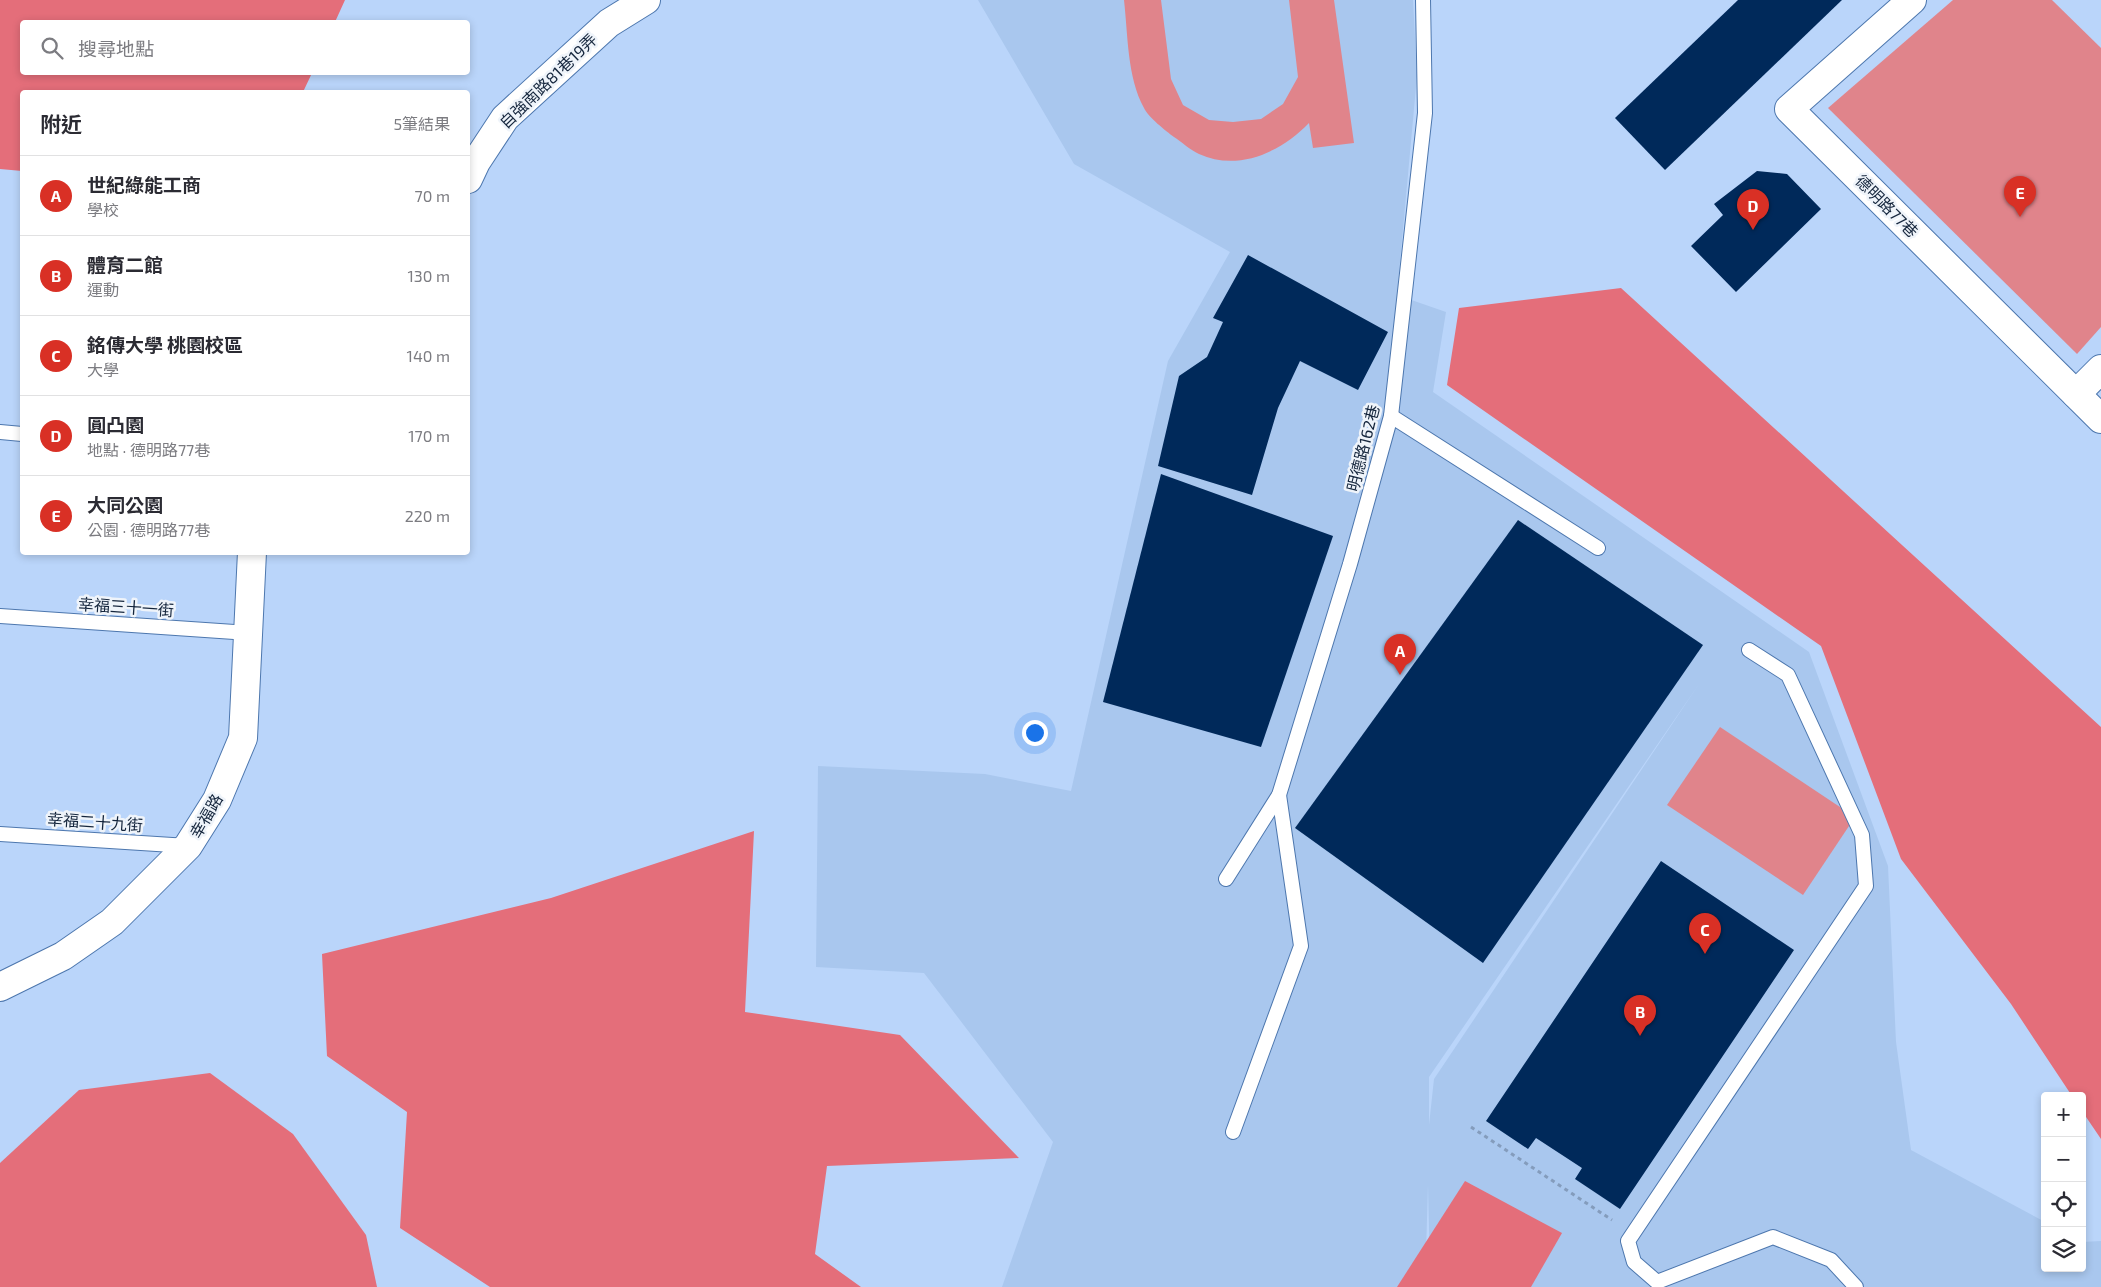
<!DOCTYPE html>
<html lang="zh-TW">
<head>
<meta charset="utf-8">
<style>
	body { margin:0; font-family:"Exo 2","Noto Sans TC",sans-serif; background:#f7f7f7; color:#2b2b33 }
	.controls { position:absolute; right:15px; bottom:15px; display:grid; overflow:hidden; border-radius:5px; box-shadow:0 2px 8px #0003 }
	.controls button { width:45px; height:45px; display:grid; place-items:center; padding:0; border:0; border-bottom:1px solid #e1e1e2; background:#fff; color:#2b2b33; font:25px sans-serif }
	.you { position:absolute; left:1034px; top:732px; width:18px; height:18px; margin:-12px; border:4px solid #fff; border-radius:50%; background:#1a73e8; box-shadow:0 0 0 8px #1a73e833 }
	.badge { display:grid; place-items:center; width:32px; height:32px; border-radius:50%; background:#d93025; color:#fff; font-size:16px; font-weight:700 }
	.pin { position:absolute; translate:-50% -41px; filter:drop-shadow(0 1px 2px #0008) }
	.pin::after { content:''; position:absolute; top:26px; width:18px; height:15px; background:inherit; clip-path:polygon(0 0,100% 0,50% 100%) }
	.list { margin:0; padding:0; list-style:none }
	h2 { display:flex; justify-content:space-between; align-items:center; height:65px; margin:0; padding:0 20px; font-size:21px }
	h2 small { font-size:16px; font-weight:400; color:#7c7c81 }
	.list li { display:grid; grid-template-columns:32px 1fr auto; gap:15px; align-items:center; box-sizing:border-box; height:80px; padding:0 20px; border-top:1px solid #e1e1e2 }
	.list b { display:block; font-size:19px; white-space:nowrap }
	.list p { margin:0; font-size:16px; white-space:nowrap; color:#7c7c81 }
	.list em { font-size:16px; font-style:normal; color:#7c7c81 }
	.icon { flex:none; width:28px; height:28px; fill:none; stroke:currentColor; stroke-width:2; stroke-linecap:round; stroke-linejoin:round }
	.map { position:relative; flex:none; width:2101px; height:1287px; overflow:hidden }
	.search { position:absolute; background:#fff; box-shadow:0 2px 8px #0003; left:20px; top:20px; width:450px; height:55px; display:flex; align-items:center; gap:12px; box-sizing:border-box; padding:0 18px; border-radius:5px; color:#7c7c81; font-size:19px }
	.panel { position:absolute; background:#fff; box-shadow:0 2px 8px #0003; left:20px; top:90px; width:450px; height:465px; border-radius:5px }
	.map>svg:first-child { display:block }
	.built { fill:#a9c7ee; fill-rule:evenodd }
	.green { fill:#e0848b }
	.forest { fill:#e46e7a }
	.building { fill:#00295a }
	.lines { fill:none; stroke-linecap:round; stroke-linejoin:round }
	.service-casing { stroke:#4d77ae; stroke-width:16 }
	.minor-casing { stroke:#4d77ae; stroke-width:30 }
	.path { stroke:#849cbc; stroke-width:3; stroke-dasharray:4 4; stroke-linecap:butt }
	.service { stroke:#fff; stroke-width:14 }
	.minor { stroke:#fff; stroke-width:28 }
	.labels { text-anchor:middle; stroke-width:5; stroke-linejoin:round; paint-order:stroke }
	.street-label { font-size:16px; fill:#14253c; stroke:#eff4fa }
</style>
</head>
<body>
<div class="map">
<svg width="2101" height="1287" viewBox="0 0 2101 1287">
	<rect width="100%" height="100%" fill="#bad5fa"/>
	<path class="built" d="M978,0H1413L1417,76L1397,295L1446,312L1433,392L1809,652L1888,866L1896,1042L1911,1150L2045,1222V1268H2082V1242L2101,1241V1287H1437L1430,1270L1428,1185L1425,1287H1002L1053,1142L924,973L816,967L818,766L985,774L1071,791L1168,361L1230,252L1074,164ZM1699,684L1434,1079L1429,1125V1077Z"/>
	<g class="green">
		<path d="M1124,0H1161L1171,79L1183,105L1209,120L1233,122L1261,119L1283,104L1298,77L1289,0H1334L1354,143L1313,148L1309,123C1281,152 1238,172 1199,154C1190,150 1182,142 1174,137C1166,131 1148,117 1144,108C1127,77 1128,35 1124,0Z"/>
		<polygon points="1953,0 2052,0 2101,48 2101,327 2077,354 1828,108"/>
		<polygon points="1720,727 1855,817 1803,895 1667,805"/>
	</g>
	<g class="forest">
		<polygon points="0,0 345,0 335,22 22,22 22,72 312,73 303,92 22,92 22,171 0,169"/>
		<polygon points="1621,288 2101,727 2101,1139 2082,1111 2082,1096 2072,1096 2011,1004 1901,859 1821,646 1447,385 1459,308"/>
		<polygon points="754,831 745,1012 900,1035 1019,1158 827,1166 815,1254 861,1287 490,1287 400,1228 407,1112 327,1056 322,954 551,898"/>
		<polygon points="210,1073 293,1134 366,1235 377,1287 0,1287 0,1163 79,1090"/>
		<polygon points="1465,1181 1562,1233 1531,1287 1397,1287"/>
	</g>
	<g class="building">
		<polygon points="1738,0 1842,0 1665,170 1615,118"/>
		<polygon points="1757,171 1787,174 1821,209 1736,292 1691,246 1723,215 1714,204"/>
		<polygon points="1248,255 1388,332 1358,390 1300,361 1278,408 1252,495 1158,466 1179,376 1207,357 1223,322 1213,318"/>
		<polygon points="1161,474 1333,536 1261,747 1103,702"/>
		<polygon points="1518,520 1703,645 1483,963 1295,828"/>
		<polygon points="1661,861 1794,950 1620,1209 1575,1179 1582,1168 1536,1138 1528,1149 1486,1121"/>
	</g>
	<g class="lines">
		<g class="service-casing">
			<g id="service">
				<polyline points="1391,416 1598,548"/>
				<polyline points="0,432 22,434"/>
				<polyline points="0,616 249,633"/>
				<polyline points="1749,650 1788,675 1862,835 1866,886 1628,1241 1634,1262 1657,1282 1773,1237 1831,1260 1856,1287"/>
				<polyline points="0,834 188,846"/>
				<polyline points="1226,879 1279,795 1350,564 1391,416 1425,113 1423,0"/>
				<polyline points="1233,1132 1301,946 1279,795"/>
			</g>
		</g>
		<g class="minor-casing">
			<g id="minor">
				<polyline points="1912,0 1789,109 2101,419"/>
				<polyline points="468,179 476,162 505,118 609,23 646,0"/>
				<polyline points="2076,394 2101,369"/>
				<polyline points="0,987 63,956 112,922 188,846 217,800 243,738 252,552"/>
			</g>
		</g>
		<polyline class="path" points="1471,1127 1612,1220"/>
		<use href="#service" class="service"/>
		<use href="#minor" class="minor"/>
	</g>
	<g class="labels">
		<g class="street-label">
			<text transform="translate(548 81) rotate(-44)" y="6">自強南路81巷19弄</text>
			<text transform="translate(1887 206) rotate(45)" y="6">德明路77巷</text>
			<text transform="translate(1363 448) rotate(-76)" y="6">明德路162巷</text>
			<text transform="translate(126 607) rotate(4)" y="6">幸福三十一街</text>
			<text transform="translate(206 816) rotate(-60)" y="6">幸福路</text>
			<text transform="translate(95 822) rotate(4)" y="6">幸福二十九街</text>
		</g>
	</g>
</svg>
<div class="controls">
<button>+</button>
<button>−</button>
<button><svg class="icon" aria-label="locate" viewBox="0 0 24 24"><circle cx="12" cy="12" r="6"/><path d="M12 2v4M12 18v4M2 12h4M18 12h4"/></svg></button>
<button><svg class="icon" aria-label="layers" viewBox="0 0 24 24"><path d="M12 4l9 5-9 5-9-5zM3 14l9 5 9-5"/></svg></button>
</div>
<div class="you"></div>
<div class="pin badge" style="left:1400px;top:675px">A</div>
<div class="pin badge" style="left:1640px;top:1036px">B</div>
<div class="pin badge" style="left:1705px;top:954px">C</div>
<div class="pin badge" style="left:1753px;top:230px">D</div>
<div class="pin badge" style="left:2020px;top:217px">E</div>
<div class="search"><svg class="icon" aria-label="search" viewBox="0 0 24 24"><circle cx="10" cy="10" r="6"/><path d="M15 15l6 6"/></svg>搜尋地點</div>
<section class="panel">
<h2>附近<small>5筆結果</small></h2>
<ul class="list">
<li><span class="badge">A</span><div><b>世紀綠能工商</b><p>學校</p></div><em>70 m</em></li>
<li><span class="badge">B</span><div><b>體育二館</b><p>運動</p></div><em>130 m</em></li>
<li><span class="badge">C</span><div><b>銘傳大學 桃園校區</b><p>大學</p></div><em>140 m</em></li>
<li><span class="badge">D</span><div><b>圓凸園</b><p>地點 · 德明路77巷</p></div><em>170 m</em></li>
<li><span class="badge">E</span><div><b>大同公園</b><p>公園 · 德明路77巷</p></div><em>220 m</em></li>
</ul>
</section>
</div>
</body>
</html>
